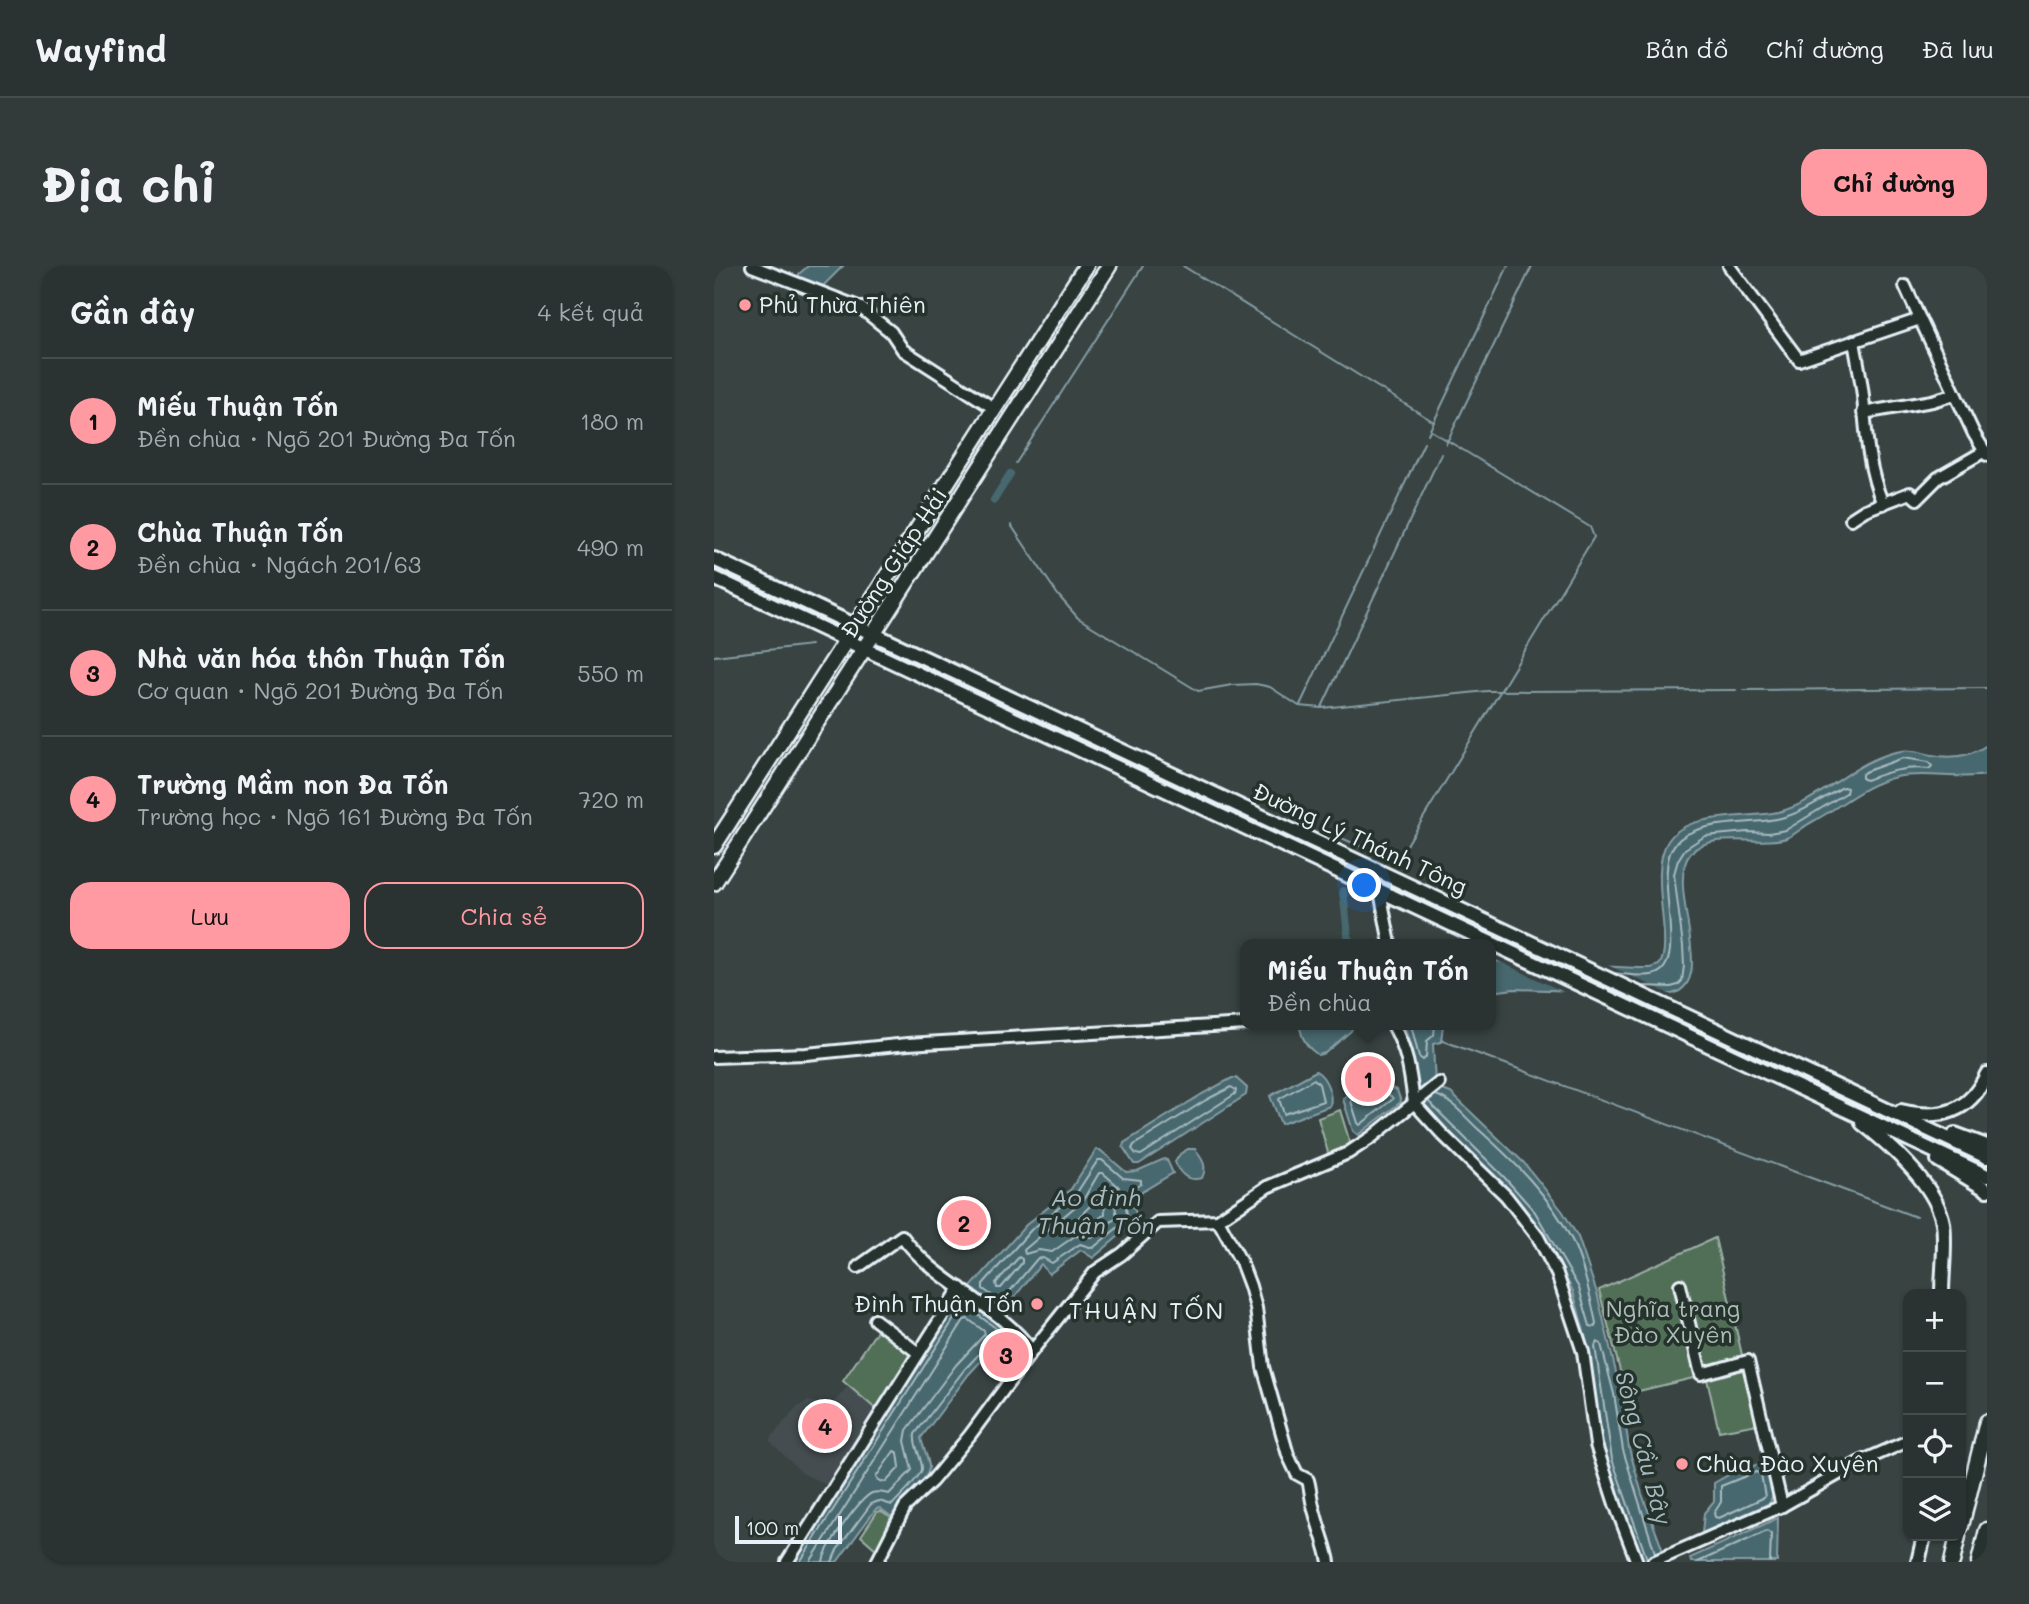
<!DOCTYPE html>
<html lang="vi">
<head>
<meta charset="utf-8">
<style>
	body { margin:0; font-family:Mali,sans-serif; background:#323a3a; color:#f1f3f6 }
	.controls { position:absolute; right:21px; bottom:21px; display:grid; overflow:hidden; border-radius:14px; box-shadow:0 2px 5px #0004 }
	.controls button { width:63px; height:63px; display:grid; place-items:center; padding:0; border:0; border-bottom:2px solid #464d4d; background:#2a3232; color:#f1f3f6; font:35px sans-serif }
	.scale { position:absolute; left:21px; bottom:18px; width:107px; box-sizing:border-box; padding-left:7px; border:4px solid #e8f1f8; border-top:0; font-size:19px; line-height:24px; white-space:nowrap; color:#e8f1f8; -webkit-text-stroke:5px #26332d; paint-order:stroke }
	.you { position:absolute; left:651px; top:620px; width:24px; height:24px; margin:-18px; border:5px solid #fff; border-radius:50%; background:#1a73e8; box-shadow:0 0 0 10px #1a73e833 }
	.badge { display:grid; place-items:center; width:46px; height:46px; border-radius:50%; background:#ff9aa2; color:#111; font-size:23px; font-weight:700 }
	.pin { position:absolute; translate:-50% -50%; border:4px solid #fff; box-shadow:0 2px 7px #0006 }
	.popup { position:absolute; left:526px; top:673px; width:256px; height:91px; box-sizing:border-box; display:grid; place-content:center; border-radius:14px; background:#2a3232; filter:drop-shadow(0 2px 5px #0005); font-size:23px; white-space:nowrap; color:#a5aaac }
	.popup b { font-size:26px; color:#f1f3f6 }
	.popup::after { content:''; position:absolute; left:50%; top:100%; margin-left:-14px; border:14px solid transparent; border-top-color:#2a3232 }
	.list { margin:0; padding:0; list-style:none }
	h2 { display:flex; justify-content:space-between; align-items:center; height:91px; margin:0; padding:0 28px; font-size:30px }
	h2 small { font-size:23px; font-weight:400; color:#a5aaac }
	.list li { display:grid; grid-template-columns:46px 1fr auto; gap:21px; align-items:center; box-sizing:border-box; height:126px; padding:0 28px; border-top:2px solid #464d4d }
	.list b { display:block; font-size:26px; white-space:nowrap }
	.list p { margin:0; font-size:23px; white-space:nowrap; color:#a5aaac }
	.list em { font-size:23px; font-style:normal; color:#a5aaac }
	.actions { display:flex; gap:14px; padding:21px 28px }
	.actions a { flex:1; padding:16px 0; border:2px solid #ff9aa2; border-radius:21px; text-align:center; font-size:24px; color:#ff9aa2 }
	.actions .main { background:#ff9aa2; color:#111 }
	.icon { flex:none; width:38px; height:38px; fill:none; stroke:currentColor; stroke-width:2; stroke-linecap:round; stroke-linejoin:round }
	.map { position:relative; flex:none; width:1273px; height:1296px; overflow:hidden; border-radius:21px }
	header { display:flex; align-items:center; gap:42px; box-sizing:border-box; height:98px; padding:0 35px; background:#2a3232; border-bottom:2px solid #464d4d }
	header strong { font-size:33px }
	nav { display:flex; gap:38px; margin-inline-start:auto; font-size:24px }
	.intro { display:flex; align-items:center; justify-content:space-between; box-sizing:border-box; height:168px; padding:0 42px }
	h1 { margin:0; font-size:49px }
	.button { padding:18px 32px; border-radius:21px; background:#ff9aa2; color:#111; font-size:24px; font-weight:700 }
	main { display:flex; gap:42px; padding:0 42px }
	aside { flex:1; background:#2a3232; border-radius:21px; box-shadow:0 2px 5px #0004 }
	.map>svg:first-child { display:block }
	.built { fill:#454e51 }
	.green { fill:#516e56; stroke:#9cb0a7; stroke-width:2 }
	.water { fill:#47676e; stroke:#879ea5; stroke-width:2 }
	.pier { fill:#384342 }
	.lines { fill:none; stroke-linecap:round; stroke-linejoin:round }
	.shore { stroke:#a8bac1; stroke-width:2 }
	.stream { stroke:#879ea5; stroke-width:2 }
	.canal { stroke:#47676e; stroke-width:8 }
	.minor-casing { stroke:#e8f1f8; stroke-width:16 }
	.major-casing { stroke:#e8f1f8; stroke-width:18 }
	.highway-casing { stroke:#e8f1f8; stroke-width:19 }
	.minor { stroke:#26332d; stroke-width:10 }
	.major { stroke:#26332d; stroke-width:12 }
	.highway { stroke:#26332d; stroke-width:14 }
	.poi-dot { fill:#ff9aa2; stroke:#26332d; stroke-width:2.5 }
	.labels { text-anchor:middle; stroke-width:7; stroke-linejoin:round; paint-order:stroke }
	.poi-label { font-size:23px; fill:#e8f1f8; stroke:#26332d; text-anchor:start }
	.street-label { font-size:23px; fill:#e8f1f8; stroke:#26332d }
	.park-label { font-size:23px; fill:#acbdb7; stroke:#26332d }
	.water-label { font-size:24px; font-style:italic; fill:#a8bac1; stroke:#26332d }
	.neighbourhood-label { font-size:24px; letter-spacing:2px; fill:#e8f1f8; stroke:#26332d }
</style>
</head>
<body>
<header>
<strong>Wayfind</strong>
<nav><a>Bản đồ</a><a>Chỉ đường</a><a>Đã lưu</a></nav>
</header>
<div class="intro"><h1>Địa chỉ</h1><a class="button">Chỉ đường</a></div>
<main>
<aside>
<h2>Gần đây<small>4 kết quả</small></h2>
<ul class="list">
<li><span class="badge">1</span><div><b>Miếu Thuận Tốn</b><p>Đền chùa · Ngõ 201 Đường Đa Tốn</p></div><em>180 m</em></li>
<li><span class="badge">2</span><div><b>Chùa Thuận Tốn</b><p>Đền chùa · Ngách 201/63</p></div><em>490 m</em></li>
<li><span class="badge">3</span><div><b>Nhà văn hóa thôn Thuận Tốn</b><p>Cơ quan · Ngõ 201 Đường Đa Tốn</p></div><em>550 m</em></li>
<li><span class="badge">4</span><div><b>Trường Mầm non Đa Tốn</b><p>Trường học · Ngõ 161 Đường Đa Tốn</p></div><em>720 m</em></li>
</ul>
<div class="actions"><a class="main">Lưu</a><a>Chia sẻ</a></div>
</aside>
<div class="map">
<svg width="1273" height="1296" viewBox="0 0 1273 1296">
	<rect width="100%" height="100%" fill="#384342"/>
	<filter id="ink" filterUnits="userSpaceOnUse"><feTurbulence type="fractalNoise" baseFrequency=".0143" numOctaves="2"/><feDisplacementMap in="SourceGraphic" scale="14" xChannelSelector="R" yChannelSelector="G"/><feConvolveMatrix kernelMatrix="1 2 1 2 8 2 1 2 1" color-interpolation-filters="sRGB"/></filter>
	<g filter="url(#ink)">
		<polygon class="built" points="134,1120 164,1145 115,1220 88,1207 55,1174 82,1142 94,1135 117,1140"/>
		<g class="green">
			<polygon points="626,844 637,880 615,890 604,852"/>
			<polygon points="1001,972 1044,1158 1005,1165 992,1109 912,1128 885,1024"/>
			<polygon points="165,1062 197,1086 164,1145 129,1115"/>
			<polygon points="167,1245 177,1251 163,1284 147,1270 163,1246"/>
		</g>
		<g class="water">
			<polygon points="94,0 129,0 108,21 90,17 85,14 85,8"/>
			<path d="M1273,479V509C1243,514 1212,505 1182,511C1151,518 1126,541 1098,556C1090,560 1083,567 1075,571C1048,582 999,563 977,587C949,618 1006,716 958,728L800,723L777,726L776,695L925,702H937L945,699C961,679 933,607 954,575C973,545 1033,553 1064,546C1109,535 1140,493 1187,485C1197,483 1208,487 1218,489C1238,493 1256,491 1273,479Z"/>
			<path d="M589,759H639V760L637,765L611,787L604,789C595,783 588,773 586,762Z"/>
			<polygon points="690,759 729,759 727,776 719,778 721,819 726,823 737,827 810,897 849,946 864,971 883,1027 907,1127 915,1182 928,1228 953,1296 926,1296 891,1195 873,1076 859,1025 827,968 800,931 706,837 696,779"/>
			<path d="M602,805C612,811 619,828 616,840L567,858L556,830Z"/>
			<polygon points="518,812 522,812 533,822 532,829 425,898 420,898 409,881 410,877 488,828"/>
			<polygon points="648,812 683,824 687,836 644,869 639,865 629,833"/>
			<path d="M474,883H481C488,893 494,900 488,912C474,916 466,909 461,896L466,888Z"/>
			<polygon points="382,884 386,884 412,906 423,905 450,893 453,894 459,907 418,932 417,937 425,953 379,992 367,984 335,1008 327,998 294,1039 291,1037 285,1044 256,1022 312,959 357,923"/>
			<path d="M247,1028L296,1064L255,1108L207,1172C209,1181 214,1191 215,1200C216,1213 187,1239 178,1251L166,1242L162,1243L123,1296H78Z"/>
			<polygon points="1051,1196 1059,1227 1056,1237 988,1267 990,1247 1000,1235 1000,1217 1018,1207"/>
			<polygon points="1064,1252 1063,1296 977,1296 976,1292"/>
		</g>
		<polygon class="pier" points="776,691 885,695 962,731 854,728"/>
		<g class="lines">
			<g class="shore">
				<path d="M1189,492L1215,496L1218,500L1215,503C1192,500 1173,506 1152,514L1148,512V508L1153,505Z"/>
				<path d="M899,707C912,708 929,712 941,708C976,697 937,606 961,578C981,552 1037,560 1067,552C1090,546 1109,532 1129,521L1133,522L1132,527L1072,564L1055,567L1033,566L991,570L971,583L964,594L960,608L969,680L970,700L968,715L964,719L957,721L928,720"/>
				<polyline points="697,759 705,791 709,794 712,791 713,775 720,769 721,759"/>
				<polygon points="600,813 605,818 609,835 570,848 565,833"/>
				<polygon points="651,820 677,830 679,833 646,859 644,857 637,835"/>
				<polygon points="517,821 522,824 521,828 427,889 422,888 418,883 420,879 492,834"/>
				<path d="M714,835L790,911L821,946L865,1022L876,1060L881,1061L882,1057C876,1029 870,1000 858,974C836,930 799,894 763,862C750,850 739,835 722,829"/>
				<polygon points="384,894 388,894 409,912 427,914 427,918 414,926 410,932 414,953 379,982 366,978 338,997 329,992 323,993 292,1030 283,1033 269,1023 269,1018 317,964 362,928"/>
				<polygon points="385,907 389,907 405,921 400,934 403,951 379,971 361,970 338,986 325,984 311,988 310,984 369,934"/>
				<polygon points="387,929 390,932 391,948 376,959 363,958 363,953"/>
				<polygon points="305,991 308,993 308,997 287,1022 283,1022 282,1017"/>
				<polygon points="180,1185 184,1187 186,1201 172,1216 164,1215 162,1211"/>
				<polygon points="1042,1206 1047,1208 1051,1231 1005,1252 1001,1251 1000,1247 1007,1236 1007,1220"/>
				<polyline points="933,1293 898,1193 881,1080 883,1076 887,1078 900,1128 909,1184 941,1287"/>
				<path d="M86,1296L247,1042L252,1040L283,1063L284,1068L250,1104L201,1168C199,1180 208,1191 208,1203C207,1211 184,1232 178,1239L165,1235L157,1238L123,1284L118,1296"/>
				<path d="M96,1296L250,1054L254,1053L270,1065L271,1068L242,1099L193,1164L191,1175L198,1204L175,1228C170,1227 164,1225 158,1227C146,1232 110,1283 109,1296"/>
				<polyline points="984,1296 1053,1265 1057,1268 1056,1296"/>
			</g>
			<g class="stream">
				<polyline points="469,0 720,156"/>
				<polyline points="714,168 794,0"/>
				<polyline points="732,178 818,0"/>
				<polyline points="302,197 429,0"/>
				<polyline points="297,259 344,329 364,352 484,425 518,419 542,418 556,421 585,440 608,442 773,425 1022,424"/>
				<polyline points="0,390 97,379"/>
				<polyline points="1029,424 1273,422"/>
				<polyline points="586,439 710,177"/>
				<polyline points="608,441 727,188"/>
				<polyline points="623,570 673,592 688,587 880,271 876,261 716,164"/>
				<polyline points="727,774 1202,951"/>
			</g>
			<g class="canal">
				<polyline points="280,234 296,208"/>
				<polyline points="629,625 635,678"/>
			</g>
			<g class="minor-casing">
				<g id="minor">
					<polyline points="38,0 147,42 177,66 189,84 281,143"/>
					<polyline points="1015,0 1085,94 1206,53 1260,168 1273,189"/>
					<polyline points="1191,20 1206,53"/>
					<path d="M1140,75C1143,93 1147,112 1149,130C1152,168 1154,203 1169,238"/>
					<polyline points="1149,147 1218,135 1241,128"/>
					<polyline points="1137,253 1151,244 1196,227 1203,233 1224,212 1271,185"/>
					<polyline points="666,625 676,678"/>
					<path d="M679,759C694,787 696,806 700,837"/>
					<polyline points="0,791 92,788 194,778 532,758"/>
					<polyline points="700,837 728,868 792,930 824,971 843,1008 869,1086 882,1179 901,1238 923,1296"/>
					<path d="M504,954L527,996L536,1020L542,1042L549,1101L574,1189L583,1208L594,1214C597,1225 597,1236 601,1247C605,1264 612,1279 615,1296"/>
					<path d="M144,1001L188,970C222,1018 284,1037 318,1085"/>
					<polyline points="966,1019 987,1108 1034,1095 1068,1240"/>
					<polyline points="161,1054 203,1086"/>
					<polyline points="73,1296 246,1022"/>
					<polyline points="163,1296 191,1241 218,1215 256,1169 318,1085 381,1006 408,988 444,956 504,954 553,921 634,887 658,871 725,817"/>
					<polyline points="939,1296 1068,1240 1146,1196 1194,1175"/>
				</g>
			</g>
			<g class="major-casing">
				<g id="major">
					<polyline points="0,293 1273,891"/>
					<polyline points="0,312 1273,910"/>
					<path d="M1187,845C1227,854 1255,847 1273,808"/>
					<path d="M1148,857C1176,879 1222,919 1229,957C1232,980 1228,1005 1228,1028"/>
					<polyline points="1241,868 1273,880"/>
					<polyline points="1224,894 1273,924"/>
					<polyline points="1204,1296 1210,1270"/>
				</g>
			</g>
			<g class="highway-casing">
				<g id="highway">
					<polyline points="0,580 372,0"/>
					<polyline points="0,617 395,0"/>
					<polyline points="1247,1260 1273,1156"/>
					<polyline points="1238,1296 1244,1270"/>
					<polyline points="1265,1296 1273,1264"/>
				</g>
			</g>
			<use href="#minor" class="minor"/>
			<use href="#major" class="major"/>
			<use href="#highway" class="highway"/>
		</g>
	</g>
	<g class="poi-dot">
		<circle cx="31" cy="39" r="7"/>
		<circle cx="323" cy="1038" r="7"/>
		<circle cx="968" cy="1198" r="7"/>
	</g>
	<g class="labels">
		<g class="poi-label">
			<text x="45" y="47">Phủ Thừa Thiên</text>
			<text x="309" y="1046" text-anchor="end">Đình Thuận Tốn</text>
			<text x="982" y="1206">Chùa Đào Xuyên</text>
		</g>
		<g class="street-label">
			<text transform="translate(180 297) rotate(-57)" y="8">Đường Giáp Hải</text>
			<text transform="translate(646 573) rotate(25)" y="8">Đường Lý Thánh Tông</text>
		</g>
		<g class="park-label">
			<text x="959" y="1051">Nghĩa trang<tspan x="959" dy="26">Đào Xuyên</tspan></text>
		</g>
		<g class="water-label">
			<text x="382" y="940">Ao đình<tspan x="382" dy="28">Thuận Tốn</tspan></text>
			<text transform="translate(929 1182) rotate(75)" y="8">Sông Cầu Bây</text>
		</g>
		<g class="neighbourhood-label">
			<text x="433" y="1053">THUẬN TỐN</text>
		</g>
	</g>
</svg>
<div class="controls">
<button>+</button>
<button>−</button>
<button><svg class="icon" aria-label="locate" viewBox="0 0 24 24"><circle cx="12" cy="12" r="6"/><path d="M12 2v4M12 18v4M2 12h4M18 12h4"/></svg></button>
<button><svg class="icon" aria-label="layers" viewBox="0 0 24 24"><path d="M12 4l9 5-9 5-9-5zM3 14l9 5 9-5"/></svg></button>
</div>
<div class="scale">100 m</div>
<div class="you"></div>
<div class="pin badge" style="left:654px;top:813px">1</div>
<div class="popup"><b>Miếu Thuận Tốn</b>Đền chùa</div>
<div class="pin badge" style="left:250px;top:957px">2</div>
<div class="pin badge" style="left:292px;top:1089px">3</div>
<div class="pin badge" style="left:111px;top:1160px">4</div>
</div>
</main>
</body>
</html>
